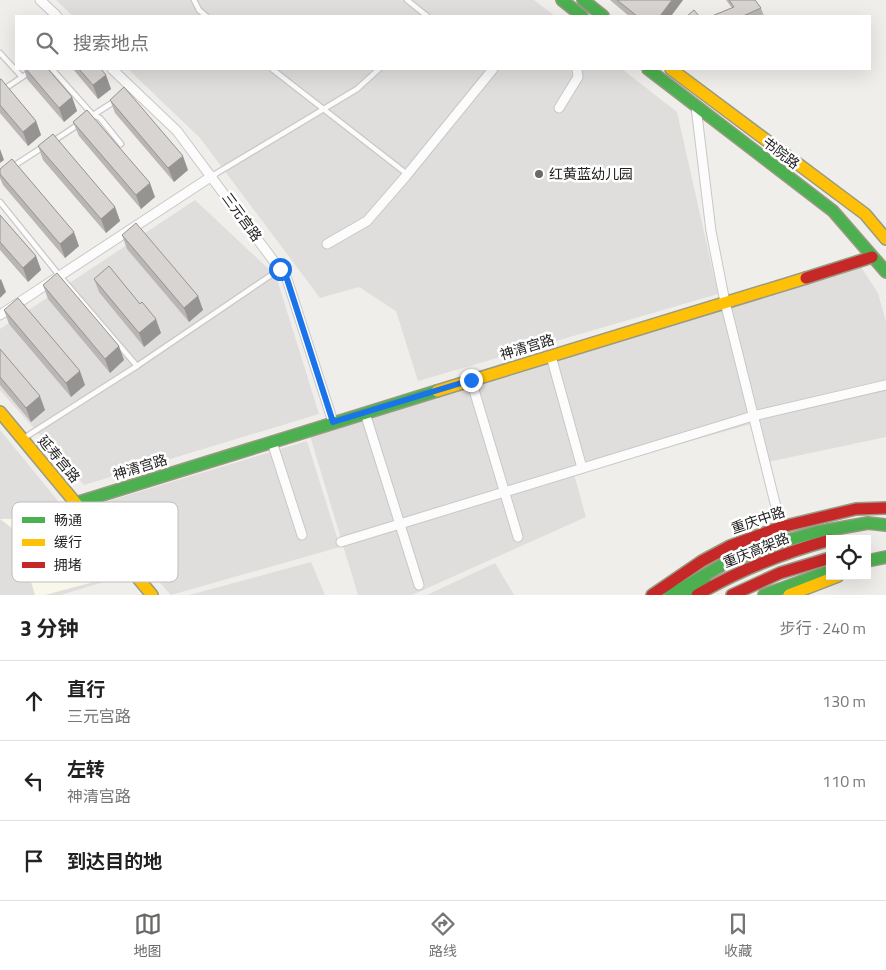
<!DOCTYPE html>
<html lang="zh">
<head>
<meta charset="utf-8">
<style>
	body { margin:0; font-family:"Titillium Web","Noto Sans SC",sans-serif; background:#f2f2f2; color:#222 }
	.controls { position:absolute; right:15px; bottom:15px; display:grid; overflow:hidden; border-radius:0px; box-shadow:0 5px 20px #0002 }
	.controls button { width:45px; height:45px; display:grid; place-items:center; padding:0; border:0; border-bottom:1px solid #e0e0e0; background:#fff; color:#222; font:25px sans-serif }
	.stop { position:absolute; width:15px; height:15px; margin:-11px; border:4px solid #1a73e8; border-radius:50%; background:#fff }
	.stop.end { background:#1a73e8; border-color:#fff; box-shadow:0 1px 5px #0008 }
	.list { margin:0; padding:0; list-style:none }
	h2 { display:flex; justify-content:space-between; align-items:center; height:65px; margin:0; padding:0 20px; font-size:21px }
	h2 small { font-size:16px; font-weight:400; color:#767676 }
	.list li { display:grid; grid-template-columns:32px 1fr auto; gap:15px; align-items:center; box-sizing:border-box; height:80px; padding:0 20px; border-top:1px solid #e0e0e0 }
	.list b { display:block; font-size:19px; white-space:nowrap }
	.list p { margin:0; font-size:16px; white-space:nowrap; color:#767676 }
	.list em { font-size:16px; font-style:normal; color:#767676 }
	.icon { flex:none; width:28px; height:28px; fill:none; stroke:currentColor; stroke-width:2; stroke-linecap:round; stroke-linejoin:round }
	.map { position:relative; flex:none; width:886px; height:595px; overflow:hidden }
	.search { position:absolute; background:#fff; box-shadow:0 5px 20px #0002; left:15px; right:15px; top:15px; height:55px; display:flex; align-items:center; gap:12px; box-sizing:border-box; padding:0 18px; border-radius:0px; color:#767676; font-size:19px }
	.sheet { height:305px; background:#fff }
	nav { display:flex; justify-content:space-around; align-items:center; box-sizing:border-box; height:70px; border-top:1px solid #e0e0e0; background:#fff; font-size:14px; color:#767676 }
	nav a { display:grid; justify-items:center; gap:2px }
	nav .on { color:#6a6968 }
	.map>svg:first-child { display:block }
	.residential { fill:#dfdedc }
	.education { fill:#f8f7e8 }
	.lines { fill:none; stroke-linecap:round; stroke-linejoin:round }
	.lane-casing { stroke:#c9c8c7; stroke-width:7 }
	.street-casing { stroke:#c9c8c7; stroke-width:11 }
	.fast-casing { stroke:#999a82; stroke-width:14 }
	.slow-casing { stroke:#999a82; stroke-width:14 }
	.jam-casing { stroke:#999a82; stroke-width:14 }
	.lane { stroke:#fdfcfc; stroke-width:4.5 }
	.street { stroke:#fdfcfc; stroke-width:9 }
	.fast { stroke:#4caf50; stroke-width:11 }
	.slow { stroke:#ffc107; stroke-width:11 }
	.jam { stroke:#c62828; stroke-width:11 }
	.wall { fill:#b9b6b5 }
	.shaded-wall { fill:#969493 }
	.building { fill:#d7d4d2; stroke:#969493 }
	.route { stroke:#1a73e8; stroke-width:6 }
	.poi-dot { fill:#6a6968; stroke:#fff; stroke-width:2 }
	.labels { text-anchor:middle; stroke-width:5; stroke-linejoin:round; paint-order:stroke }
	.street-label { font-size:14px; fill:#222; stroke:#fff }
	.poi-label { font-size:14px; fill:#222; stroke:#fff; text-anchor:start }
	.key { fill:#fff; stroke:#bdbdbd; stroke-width:1 }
	.key-label { font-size:14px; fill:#222 }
</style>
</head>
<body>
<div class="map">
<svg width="886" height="595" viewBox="0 0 886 595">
	<rect width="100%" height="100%" fill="#f0eeeb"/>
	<g class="residential">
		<polygon points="56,0 534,0 555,16 73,16"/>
		<polygon points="128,69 622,69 677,112 718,294 418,381 396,311 359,287 320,298 200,138"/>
		<polygon points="195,200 276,276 319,414 84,485 0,390 0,329"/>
		<polygon points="859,264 878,293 886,322 886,437 768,462 758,422 574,474 586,517 412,595 358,595 310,436"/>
		<polygon points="0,430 120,577 61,595 0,595"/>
		<polygon points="307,441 340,547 171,595 100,515 102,503"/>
		<polygon points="311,562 325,595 189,595"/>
		<polygon points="495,563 514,595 427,595"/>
	</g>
	<polygon class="education" points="64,509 116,576 45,595 35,595 16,531 0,519 58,518"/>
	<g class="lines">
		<g class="lane-casing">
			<g id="lane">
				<polyline points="194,0 199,10 206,16"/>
				<polyline points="407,0 427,16"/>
				<polyline points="0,53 22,77"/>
				<polyline points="52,69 93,115 100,118 121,144"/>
				<polyline points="272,69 407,174"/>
				<polyline points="0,92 34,69"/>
				<polyline points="87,119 115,101"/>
				<polyline points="52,142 79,124"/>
				<polyline points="12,167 43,147"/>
				<polyline points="212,176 357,89 379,69"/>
				<polyline points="0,202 59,275 137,366"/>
				<polyline points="24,438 137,366 280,269"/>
			</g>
		</g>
		<g class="street-casing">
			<g id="street">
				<polyline points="40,0 57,16"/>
				<polyline points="112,69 177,131 287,279 333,422"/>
				<polyline points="696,107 711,231 725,302 781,527"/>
				<polyline points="559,108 578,77 577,69"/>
				<polyline points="327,244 367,221 406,176 493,69"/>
				<polyline points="0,315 212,176"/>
				<polyline points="551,356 582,468"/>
				<polyline points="471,380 518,537"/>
				<polyline points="365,413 419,585"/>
				<polyline points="272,442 302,535"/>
				<polyline points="341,542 753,416 886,385"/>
			</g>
		</g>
		<g class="fast-casing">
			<g id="fast">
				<polyline points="562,0 582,16"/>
				<polyline points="583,0 603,16"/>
				<polyline points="648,69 833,211 886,272"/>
				<polyline points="76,503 437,391"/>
				<polyline points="867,561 886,557"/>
				<polyline points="670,595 724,564 778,543 817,532 868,523 886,525"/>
				<polyline points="687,595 706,584"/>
				<polyline points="764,595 830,571"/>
			</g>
		</g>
		<g class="slow-casing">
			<g id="slow">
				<polyline points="671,69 865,214 886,239"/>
				<polyline points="437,391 806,278"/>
				<polyline points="0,412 152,595"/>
				<polyline points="789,595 838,576"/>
			</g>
		</g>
		<g class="jam-casing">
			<g id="jam">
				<polyline points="806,278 872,257"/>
				<polyline points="652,595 702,561 730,546 781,527 856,509 886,508"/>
				<path d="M697,595C739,570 783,553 830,540"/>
				<polyline points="732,595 780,573 830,558"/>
			</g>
		</g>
		<use href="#lane" class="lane"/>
		<use href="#street" class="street"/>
		<use href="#fast" class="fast"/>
		<use href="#slow" class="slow"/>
		<use href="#jam" class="jam"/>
	</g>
	<g class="wall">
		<polygon points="610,0 683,0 671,16 629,16"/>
		<polygon points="726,0 755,0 761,8 764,16 712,16 732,8"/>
		<polygon points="24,69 48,69 72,97 77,111 64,122 27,79"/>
		<polygon points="73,69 101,69 111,89 98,99"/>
		<polygon points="0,79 36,121 41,135 28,146 0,113"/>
		<polygon points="110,100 188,170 174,182 115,113"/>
		<polygon points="73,122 155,197 141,209 79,136"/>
		<polygon points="38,146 115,207 120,221 106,233 43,160"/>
		<polygon points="0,169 79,246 65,258 3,185 0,178"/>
		<polygon points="0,215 36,256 41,270 28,282 0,250"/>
		<polygon points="122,235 198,296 203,310 189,322 127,249"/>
		<polygon points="94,279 161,333 144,347 99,292"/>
		<polygon points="43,285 124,360 110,373 48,299"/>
		<polygon points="4,310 85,385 71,397 9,324"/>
		<polygon points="0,349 45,410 31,422 0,385"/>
	</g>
	<g class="shaded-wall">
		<polygon points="672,0 683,0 671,16 660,16"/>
		<polygon points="106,75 111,89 98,99 93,85"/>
		<polygon points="72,97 77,111 64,122 59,108"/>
		<polygon points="36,121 41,135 28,146 23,132"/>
		<polygon points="0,149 4,160 0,163"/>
		<polygon points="183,156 188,170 174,182 168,168"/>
		<polygon points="150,183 155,197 141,209 136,195"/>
		<polygon points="115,207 120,221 106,233 101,219"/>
		<polygon points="74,232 79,246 65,258 60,244"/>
		<polygon points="36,256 41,270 28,282 23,268"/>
		<polygon points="1,279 6,292 0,298 0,280"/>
		<polygon points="198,296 203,310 189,322 184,308"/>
		<polygon points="156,319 161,333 144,347 139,333"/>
		<polygon points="119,346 124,360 110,373 105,359"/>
		<polygon points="80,371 85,385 71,397 66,383"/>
		<polygon points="40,396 45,410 31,422 26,408"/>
	</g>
	<g class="building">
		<polygon points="617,0 672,0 660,16 637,16"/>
		<polygon points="729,0 755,0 761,8 743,16 712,16 734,7"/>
		<polygon points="694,10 699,16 687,16"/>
		<polygon points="26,69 48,69 72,97 59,108"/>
		<polygon points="79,69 101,69 106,75 93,85"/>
		<polygon points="0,79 1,79 36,121 23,132 0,105"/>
		<polygon points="124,87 183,156 168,168 110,100"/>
		<polygon points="87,110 150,183 136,195 73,122"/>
		<polygon points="53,134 115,207 101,219 38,146"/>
		<polygon points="12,159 74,232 60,244 0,174 0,169"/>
		<polygon points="0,215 36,256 23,268 0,242"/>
		<polygon points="136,223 198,296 184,308 122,235"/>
		<polygon points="109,266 140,304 142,302 156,319 139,333 94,279"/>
		<polygon points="57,273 119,346 105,359 43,285"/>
		<polygon points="18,298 80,371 66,383 4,310"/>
		<polygon points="0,349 40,396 26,408 0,377"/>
	</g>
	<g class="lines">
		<polyline class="route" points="280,269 287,279 333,422 471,380"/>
	</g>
	<circle class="poi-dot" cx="539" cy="174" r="5"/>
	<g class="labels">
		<g class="street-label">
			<text transform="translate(781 153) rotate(37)" y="5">书院路</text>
			<text transform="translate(242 217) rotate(54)" y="5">三元宫路</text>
			<text transform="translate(527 347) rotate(-17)" y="5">神清宫路</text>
			<text transform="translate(59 459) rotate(50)" y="5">延寿宫路</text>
			<text transform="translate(140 467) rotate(-17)" y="5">神清宫路</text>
			<text transform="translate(758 520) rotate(-19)" y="5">重庆中路</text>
			<text transform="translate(756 550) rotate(-22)" y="5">重庆高架路</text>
		</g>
		<g class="poi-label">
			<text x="549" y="179">红黄蓝幼儿园</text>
		</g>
	</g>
	<rect x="12" y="502" width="166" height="80" rx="8" class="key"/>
	<rect x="22" y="517" width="23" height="6" fill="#4caf50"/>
	<rect x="22" y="539" width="23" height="7" fill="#ffc107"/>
	<rect x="22" y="562" width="23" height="6" fill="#c62828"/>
	<g class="key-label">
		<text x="54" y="525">畅通</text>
		<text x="54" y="547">缓行</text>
		<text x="54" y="570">拥堵</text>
	</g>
</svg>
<div class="controls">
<button><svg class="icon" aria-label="locate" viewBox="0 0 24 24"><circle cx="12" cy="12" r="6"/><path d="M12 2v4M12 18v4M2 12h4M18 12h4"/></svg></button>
</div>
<div class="stop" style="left:280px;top:269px"></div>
<div class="stop end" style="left:471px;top:380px"></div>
<div class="search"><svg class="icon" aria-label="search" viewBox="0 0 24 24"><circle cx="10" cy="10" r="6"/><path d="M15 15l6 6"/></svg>搜索地点</div>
</div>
<section class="sheet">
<h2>3 分钟<small>步行 · 240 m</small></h2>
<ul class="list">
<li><svg class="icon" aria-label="ahead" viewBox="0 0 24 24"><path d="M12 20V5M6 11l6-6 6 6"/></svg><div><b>直行</b><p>三元宫路</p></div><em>130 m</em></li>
<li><svg class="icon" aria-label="left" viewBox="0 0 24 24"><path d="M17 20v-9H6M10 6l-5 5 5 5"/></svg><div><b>左转</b><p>神清宫路</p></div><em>110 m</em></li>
<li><svg class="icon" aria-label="arrive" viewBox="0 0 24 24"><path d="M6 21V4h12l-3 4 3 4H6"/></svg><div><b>到达目的地</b></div></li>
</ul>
</section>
<nav>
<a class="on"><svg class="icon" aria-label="map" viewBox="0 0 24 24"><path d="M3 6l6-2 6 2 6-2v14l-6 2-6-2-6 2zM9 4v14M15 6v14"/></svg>地图</a>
<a><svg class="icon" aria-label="directions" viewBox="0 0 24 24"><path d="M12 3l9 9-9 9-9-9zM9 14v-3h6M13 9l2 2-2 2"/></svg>路线</a>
<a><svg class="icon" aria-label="saved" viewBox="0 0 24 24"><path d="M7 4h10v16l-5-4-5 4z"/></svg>收藏</a>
</nav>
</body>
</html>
